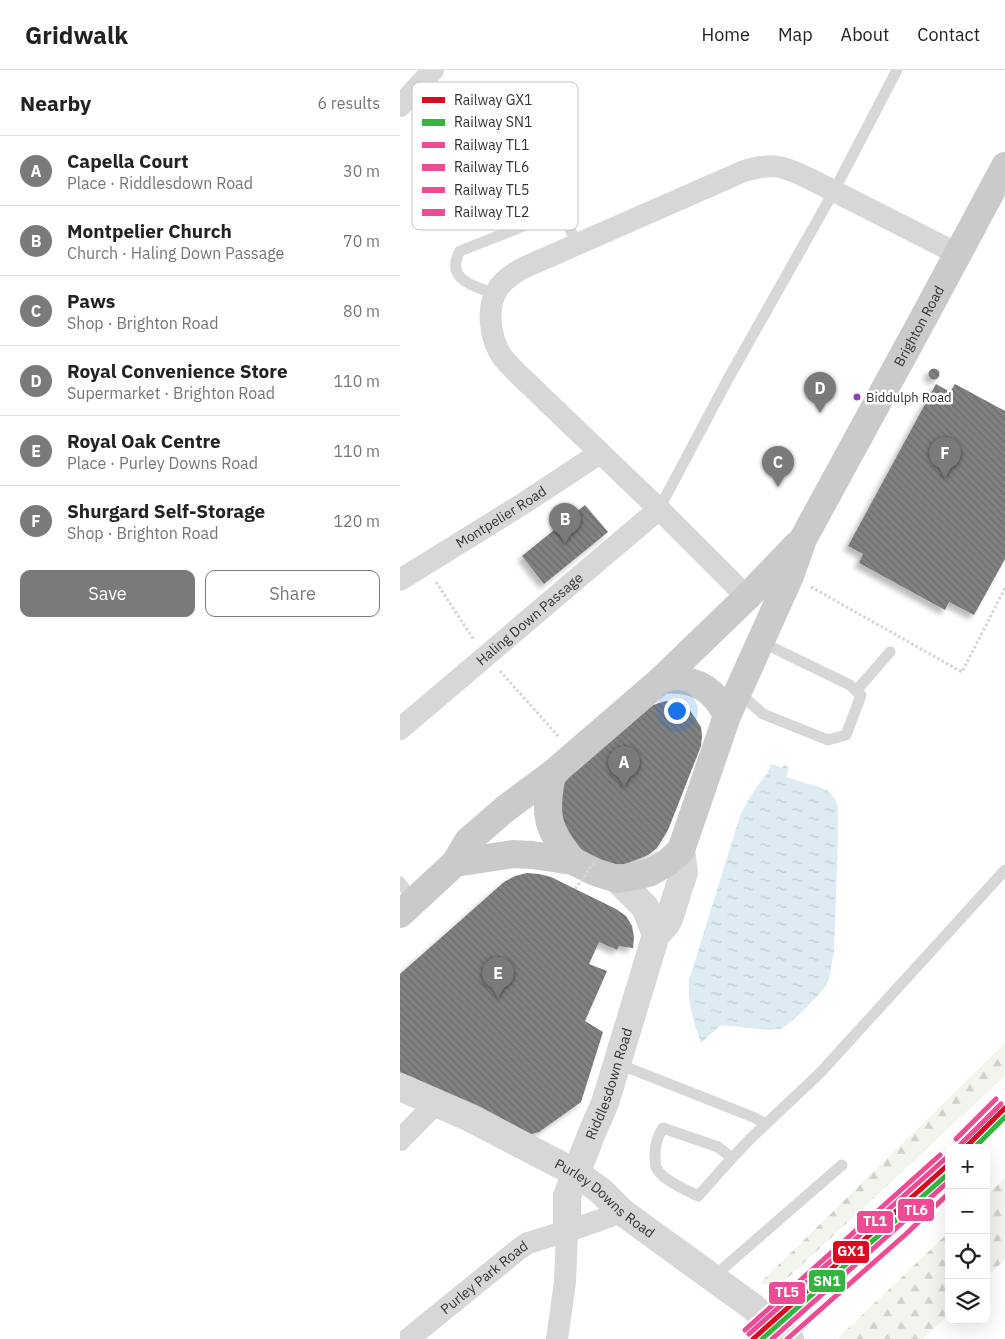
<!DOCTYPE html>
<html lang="en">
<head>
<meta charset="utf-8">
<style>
	body { margin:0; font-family:"IBM Plex Sans",sans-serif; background:#f2f2f2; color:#222 }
	.controls { position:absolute; right:15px; bottom:15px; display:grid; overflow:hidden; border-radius:10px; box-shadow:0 5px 20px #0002 }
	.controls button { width:45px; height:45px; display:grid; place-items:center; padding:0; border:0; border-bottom:1px solid #e0e0e0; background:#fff; color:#222; font:25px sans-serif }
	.you { position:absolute; left:276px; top:640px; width:18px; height:18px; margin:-12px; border:4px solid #fff; border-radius:50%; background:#1a73e8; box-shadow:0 0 0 8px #1a73e833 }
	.badge { display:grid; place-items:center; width:32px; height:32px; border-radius:50%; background:#7a7a7a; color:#fff; font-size:16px; font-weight:700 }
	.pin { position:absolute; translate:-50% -41px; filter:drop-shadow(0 1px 2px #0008) }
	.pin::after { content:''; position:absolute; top:26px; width:18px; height:15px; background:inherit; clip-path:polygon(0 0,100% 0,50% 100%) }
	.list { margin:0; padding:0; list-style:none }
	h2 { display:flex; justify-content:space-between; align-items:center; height:65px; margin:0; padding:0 20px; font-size:21px }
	h2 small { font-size:16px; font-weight:400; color:#767676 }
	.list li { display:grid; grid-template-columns:32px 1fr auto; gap:15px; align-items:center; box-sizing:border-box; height:70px; padding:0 20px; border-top:1px solid #e0e0e0 }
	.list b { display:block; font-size:19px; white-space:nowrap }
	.list p { margin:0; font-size:16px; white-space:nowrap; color:#767676 }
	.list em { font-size:16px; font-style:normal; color:#767676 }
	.actions { display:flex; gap:10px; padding:15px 20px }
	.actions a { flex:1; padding:11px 0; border:1px solid #7a7a7a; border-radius:10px; text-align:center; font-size:18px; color:#7a7a7a }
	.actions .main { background:#7a7a7a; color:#fff }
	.icon { flex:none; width:28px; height:28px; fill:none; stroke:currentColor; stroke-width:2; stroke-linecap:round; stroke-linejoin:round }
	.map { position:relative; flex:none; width:605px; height:1269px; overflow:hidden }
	header { display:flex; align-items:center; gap:30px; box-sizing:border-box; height:70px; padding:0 25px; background:#fff; border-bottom:1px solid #e0e0e0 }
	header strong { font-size:24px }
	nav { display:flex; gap:28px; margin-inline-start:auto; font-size:18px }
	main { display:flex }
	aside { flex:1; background:#fff }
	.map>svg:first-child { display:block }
	.forest { fill:url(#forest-firs) }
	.water { fill:url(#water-ripples) }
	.building { fill:url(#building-back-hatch); filter:url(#shadow) }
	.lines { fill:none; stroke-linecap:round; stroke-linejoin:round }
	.path { stroke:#d6d6d6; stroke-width:3; stroke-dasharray:2.5 2.5; stroke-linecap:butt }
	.service { stroke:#d7d7d7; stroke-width:11 }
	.minor { stroke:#d7d7d7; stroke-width:22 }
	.tertiary { stroke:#d7d7d7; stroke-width:28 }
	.primary { stroke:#cacaca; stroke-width:28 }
	.path-bridge { stroke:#d6d6d6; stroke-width:3; stroke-dasharray:2.5 2.5; stroke-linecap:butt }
	.rail-1-casing { stroke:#fff; stroke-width:9 }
	.rail-2-casing { stroke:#fff; stroke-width:9 }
	.rail-3-casing { stroke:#fff; stroke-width:9 }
	.rail-4-casing { stroke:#fff; stroke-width:9 }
	.rail-5-casing { stroke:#fff; stroke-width:9 }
	.rail-6-casing { stroke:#fff; stroke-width:9 }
	.rail-1 { stroke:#dc0a1e; stroke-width:5 }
	.rail-2 { stroke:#33b540; stroke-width:5 }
	.rail-3 { stroke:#ee4b95; stroke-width:5 }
	.rail-4 { stroke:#ee4b95; stroke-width:5 }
	.rail-5 { stroke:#ee4b95; stroke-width:5 }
	.rail-6 { stroke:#ee4b95; stroke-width:5 }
	.bus-dot { fill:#8e44ad; stroke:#fff; stroke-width:2 }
	.labels { text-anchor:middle; stroke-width:5; stroke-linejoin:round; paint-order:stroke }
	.bus-label { font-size:13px; fill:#333; stroke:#fff; text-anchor:start }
	.street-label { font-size:14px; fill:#333; stroke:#fff }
	.key { fill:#fff; stroke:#c2c2c2; stroke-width:1 }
	.key-label { font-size:14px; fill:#333 }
	.line-badge { stroke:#fff; stroke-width:2 }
	.badge-label { font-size:14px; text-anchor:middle; font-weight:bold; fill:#fff }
</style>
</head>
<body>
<header>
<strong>Gridwalk</strong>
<nav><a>Home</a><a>Map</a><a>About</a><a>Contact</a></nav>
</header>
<main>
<aside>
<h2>Nearby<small>6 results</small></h2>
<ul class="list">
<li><span class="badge">A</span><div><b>Capella Court</b><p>Place · Riddlesdown Road</p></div><em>30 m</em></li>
<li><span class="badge">B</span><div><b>Montpelier Church</b><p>Church · Haling Down Passage</p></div><em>70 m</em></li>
<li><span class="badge">C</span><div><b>Paws</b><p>Shop · Brighton Road</p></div><em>80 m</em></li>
<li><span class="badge">D</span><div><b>Royal Convenience Store</b><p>Supermarket · Brighton Road</p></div><em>110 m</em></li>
<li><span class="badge">E</span><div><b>Royal Oak Centre</b><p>Place · Purley Downs Road</p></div><em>110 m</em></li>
<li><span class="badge">F</span><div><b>Shurgard Self-Storage</b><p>Shop · Brighton Road</p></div><em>120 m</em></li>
</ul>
<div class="actions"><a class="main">Save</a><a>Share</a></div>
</aside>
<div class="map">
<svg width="605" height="1269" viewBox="0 0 605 1269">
	<defs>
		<pattern id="forest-firs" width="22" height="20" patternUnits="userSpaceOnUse" patternTransform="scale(1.25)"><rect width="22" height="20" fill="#f1f5ed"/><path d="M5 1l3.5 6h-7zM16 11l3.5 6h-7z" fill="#cfd2cc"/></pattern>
		<pattern id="water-ripples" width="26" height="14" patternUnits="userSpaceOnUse" patternTransform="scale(1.25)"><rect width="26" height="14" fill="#ddebf3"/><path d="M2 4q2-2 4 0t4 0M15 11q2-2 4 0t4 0" fill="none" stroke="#becad1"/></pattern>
		<pattern id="building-back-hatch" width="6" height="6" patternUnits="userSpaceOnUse" patternTransform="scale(1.25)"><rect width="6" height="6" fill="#818181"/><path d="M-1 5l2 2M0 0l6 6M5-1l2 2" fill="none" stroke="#6a6a6a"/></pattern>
		<filter id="shadow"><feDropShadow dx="-4.5" dy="4.5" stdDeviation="2.5" flood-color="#0004"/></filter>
	</defs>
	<rect width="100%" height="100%" fill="#fff"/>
	<g class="forest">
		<polygon points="605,973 605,1006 377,1218 360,1213"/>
		<polygon points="605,1108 605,1189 586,1208 586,1126"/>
		<polygon points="549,1162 549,1244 523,1269 440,1269 439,1267"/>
	</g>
	<path class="water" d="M371,694L382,698L384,695L389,697L386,707L419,717L428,721L435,729L438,737V771L434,882L429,909L423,920L401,943L392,951L381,959L368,960L321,955L301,973C294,953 287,932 289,910L340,746C345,735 351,725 358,715C364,707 368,704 371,694Z"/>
	<g class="building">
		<circle cx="534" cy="304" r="5.5"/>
		<polygon points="536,314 550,322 555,314 605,341 605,489 574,545 549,532 545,540 459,493 463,484 448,476"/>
		<polygon points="185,435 208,462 144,514 122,486"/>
		<polygon points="266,631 278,634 289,639 301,657 302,666 301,676 268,760 257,778 248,785 238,789 225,794 211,794 186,786 162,759 161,723 165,712 173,703 246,638 256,634"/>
		<polygon points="127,803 139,804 151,807 216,839 226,846 232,856 234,867 233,878 219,876 217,880 199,872 189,894 207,901 185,951 203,962 181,1032 139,1062 131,1064 79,1036 0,1002 0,904 104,812 115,806"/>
	</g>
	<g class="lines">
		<g class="path">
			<polyline points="36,512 74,570"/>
			<polyline points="411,517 562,602 605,518"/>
			<polyline points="100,601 159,667"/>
		</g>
		<g class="service">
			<path d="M95,224C75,216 44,210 60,181L144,148L158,147L167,153L177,174"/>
			<polyline points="259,439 328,309 434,121 497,0"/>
			<polyline points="456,621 490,582"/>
			<polyline points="338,622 363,644 428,670 446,665 461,625 450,615 361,572"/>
			<polyline points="0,812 14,831"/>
			<polyline points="216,993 353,1047 366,1054 420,1003 605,800"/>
			<path d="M332,1088L318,1077L263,1058C258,1065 256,1072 255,1081C255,1086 255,1092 256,1097C261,1110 287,1120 298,1126C320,1102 341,1076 366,1054"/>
			<polyline points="312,1208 442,1095"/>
		</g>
		<g class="minor">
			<polyline points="0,36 33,0"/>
			<path id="s1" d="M0,510L124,433L200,383"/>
			<path d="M347,527L259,439L116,302C112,297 107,293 103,288C90,269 85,237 99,217C105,209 114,203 123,198L344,101C373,92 384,96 410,109L558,184"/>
			<path id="s2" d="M0,659L259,439"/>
			<polyline points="0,1070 36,1033"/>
			<path id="s3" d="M8,1269L119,1179L128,1173L183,1156L222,1142"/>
			<polyline points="157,1269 165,1212 167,1161"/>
		</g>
		<g class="tertiary">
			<polyline points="217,809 245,837 256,865"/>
			<path id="s4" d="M0,1017L70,1048L176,1103L201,1121L222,1142L353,1237L390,1269"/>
			<path id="s5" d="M167,1161V1126L194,1058L205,1033L256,865L266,854L269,849L284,802L281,780"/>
		</g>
		<g class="primary">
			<path d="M261,610C293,607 314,617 327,646"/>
			<path d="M152,704C144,744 146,759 173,791"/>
			<path id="s6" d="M55,793L113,784L132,785L173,791L195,802L217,809L237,806L251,802L268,792L281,780L327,646L390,506L403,469L524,247L605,96"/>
			<polyline points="0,844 55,793 68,771 105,739 152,704 261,610 347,527 397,475"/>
		</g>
		<polyline class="path-bridge" points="175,819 195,791"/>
		<g class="rail-1-casing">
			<g id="rail-1">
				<polyline points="565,1078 605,1038"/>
				<polyline points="353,1269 549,1094"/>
			</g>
		</g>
		<g class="rail-2-casing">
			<g id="rail-2">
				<polyline points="574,1078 605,1047"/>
				<polyline points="362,1269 549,1103"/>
			</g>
		</g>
		<g class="rail-3-casing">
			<g id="rail-3">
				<polyline points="561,1074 601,1034"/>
				<polyline points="349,1264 545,1089"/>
			</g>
		</g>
		<g class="rail-4-casing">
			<polyline id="rail-4" points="372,1269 549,1111"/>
		</g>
		<g class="rail-5-casing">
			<g id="rail-5">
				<polyline points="556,1069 596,1029"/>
				<polyline points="345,1260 540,1085"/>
			</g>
		</g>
		<g class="rail-6-casing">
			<polyline id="rail-6" points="387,1269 506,1164 549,1123"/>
		</g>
		<use href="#rail-1" class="rail-1"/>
		<use href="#rail-2" class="rail-2"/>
		<use href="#rail-3" class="rail-3"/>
		<use href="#rail-4" class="rail-4"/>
		<use href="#rail-5" class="rail-5"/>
		<use href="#rail-6" class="rail-6"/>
	</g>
	<circle class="bus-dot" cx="457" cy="327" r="4.5"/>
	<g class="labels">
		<g class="bus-label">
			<text x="466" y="332">Biddulph Road</text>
		</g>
		<g class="street-label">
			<text dy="5" stroke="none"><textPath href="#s6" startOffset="816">Brighton Road</textPath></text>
			<text dy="5" stroke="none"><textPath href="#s1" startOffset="119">Montpelier Road</textPath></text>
			<text dy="5" stroke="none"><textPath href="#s2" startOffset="170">Haling Down Passage</textPath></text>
			<text dy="5" stroke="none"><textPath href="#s5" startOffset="155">Riddlesdown Road</textPath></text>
			<text dy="5" stroke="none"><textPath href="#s4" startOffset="234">Purley Downs Road</textPath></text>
			<text dy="5" stroke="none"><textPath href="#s3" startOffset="98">Purley Park Road</textPath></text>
		</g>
	</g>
	<rect x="12" y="12" width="166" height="148" rx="8" class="key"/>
	<rect x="22" y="27" width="23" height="6" fill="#dc0a1e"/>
	<rect x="22" y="49" width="23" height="7" fill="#33b540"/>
	<rect x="22" y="72" width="23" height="6" fill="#ee4b95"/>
	<rect x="22" y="94" width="23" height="7" fill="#ee4b95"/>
	<rect x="22" y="117" width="23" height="6" fill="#ee4b95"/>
	<rect x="22" y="139" width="23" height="7" fill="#ee4b95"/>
	<g class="key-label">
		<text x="54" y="35">Railway GX1</text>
		<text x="54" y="57">Railway SN1</text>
		<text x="54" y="80">Railway TL1</text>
		<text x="54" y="102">Railway TL6</text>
		<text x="54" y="125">Railway TL5</text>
		<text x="54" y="147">Railway TL2</text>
	</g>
	<g class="line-badge">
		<rect x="497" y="1128" width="38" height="24" rx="5" fill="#ee4b95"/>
		<rect x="456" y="1140" width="38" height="24" rx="5" fill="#ee4b95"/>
		<rect x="432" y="1170" width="38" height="24" rx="5" fill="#dc0a1e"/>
		<rect x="408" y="1199" width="38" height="24" rx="5" fill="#33b540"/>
		<rect x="368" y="1211" width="38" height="24" rx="5" fill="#ee4b95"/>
	</g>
	<g class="badge-label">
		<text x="516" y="1145">TL6</text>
		<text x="475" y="1156">TL1</text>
		<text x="451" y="1186">GX1</text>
		<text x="427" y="1216">SN1</text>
		<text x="387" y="1227">TL5</text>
	</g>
</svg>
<div class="controls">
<button>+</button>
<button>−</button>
<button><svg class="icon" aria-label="locate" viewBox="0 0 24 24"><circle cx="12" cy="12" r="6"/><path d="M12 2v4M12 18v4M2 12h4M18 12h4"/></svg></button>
<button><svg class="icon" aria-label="layers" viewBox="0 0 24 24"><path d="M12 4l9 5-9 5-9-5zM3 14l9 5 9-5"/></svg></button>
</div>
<div class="you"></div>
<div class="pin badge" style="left:224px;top:717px">A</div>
<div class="pin badge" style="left:165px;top:474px">B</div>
<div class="pin badge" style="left:378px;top:417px">C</div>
<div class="pin badge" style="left:420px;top:343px">D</div>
<div class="pin badge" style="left:98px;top:928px">E</div>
<div class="pin badge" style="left:545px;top:408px">F</div>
</div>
</main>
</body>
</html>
